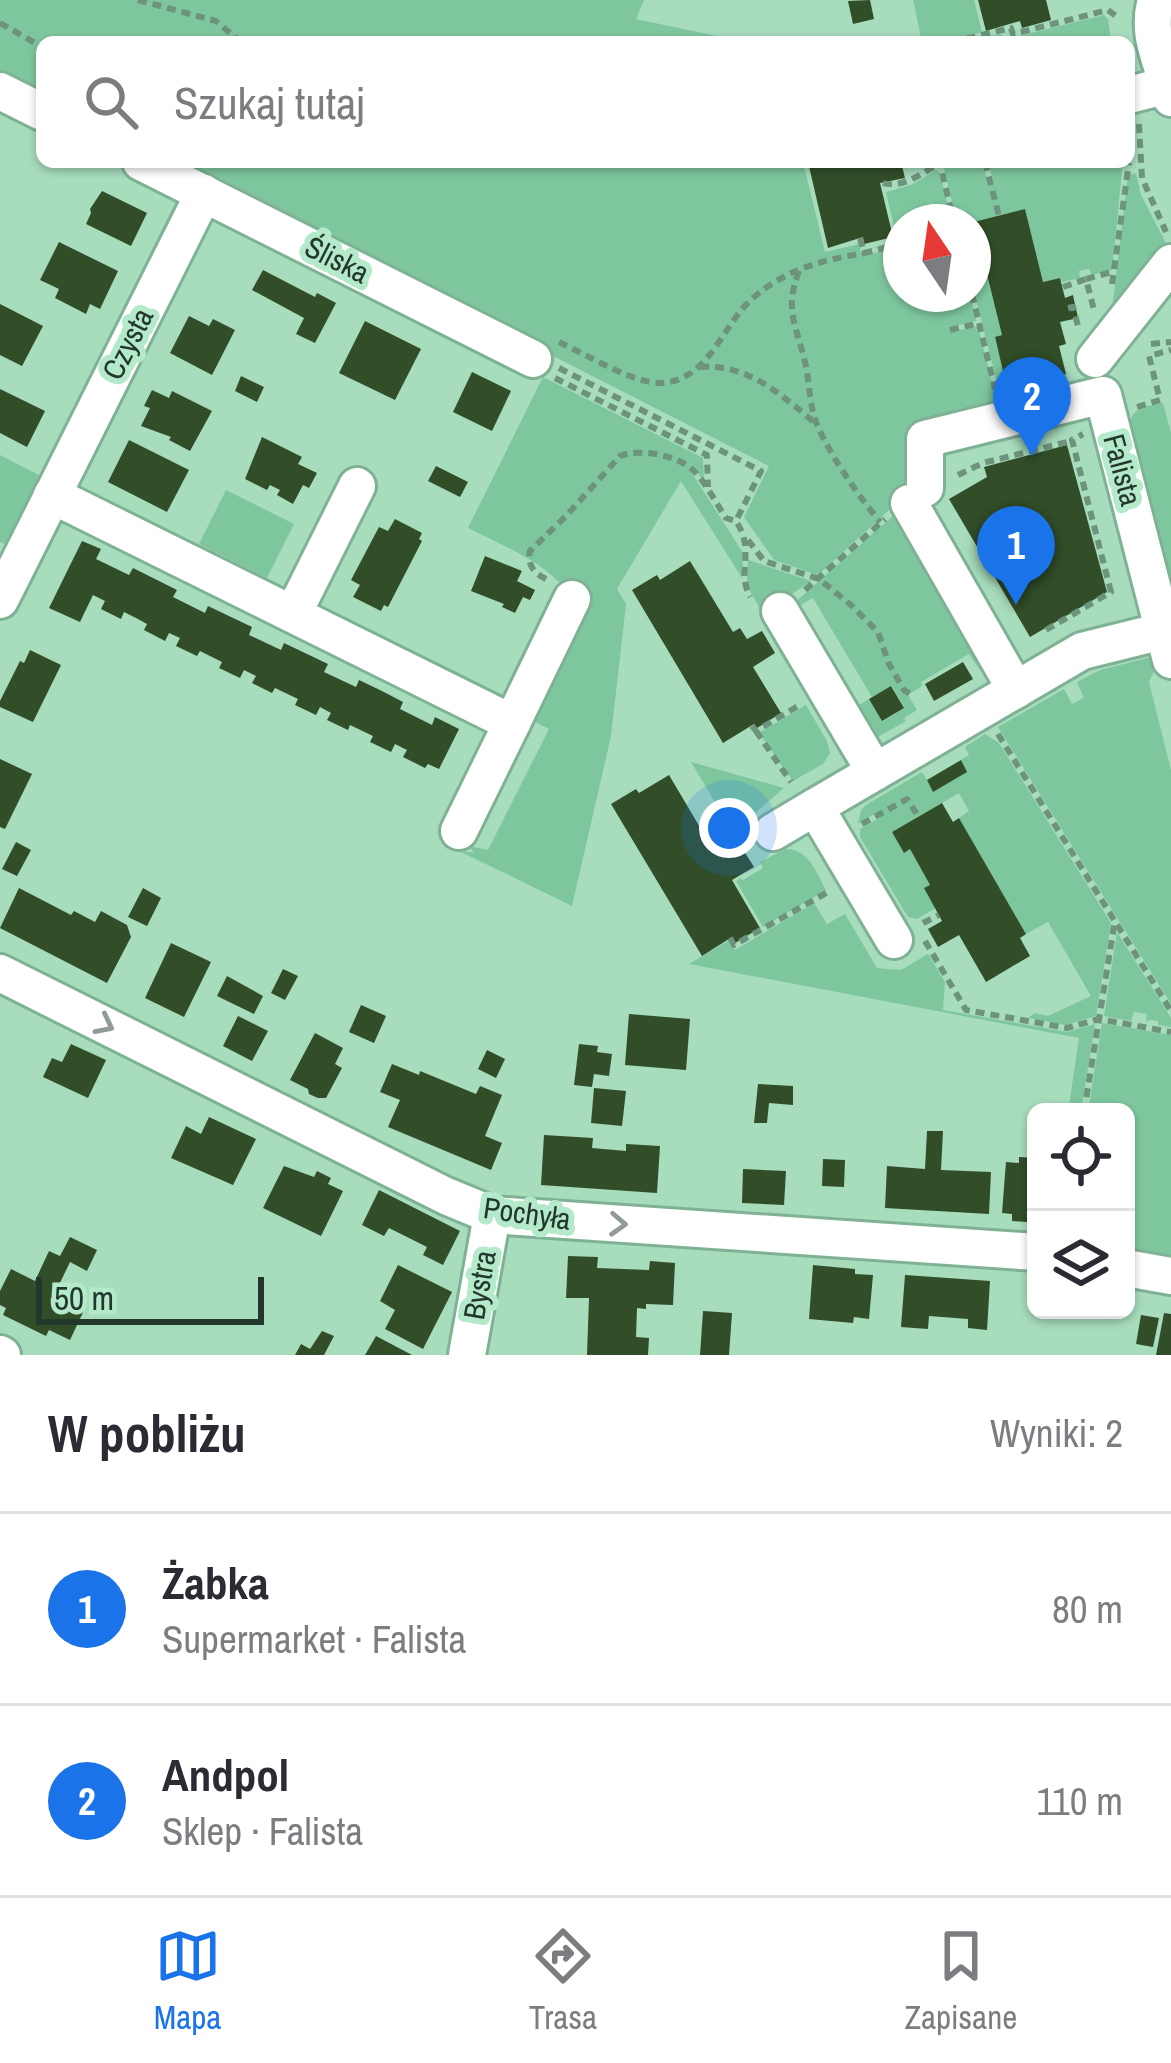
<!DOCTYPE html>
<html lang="pl">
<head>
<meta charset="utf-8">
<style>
	body { margin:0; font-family:"Archivo Narrow",sans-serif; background:#f7f7f7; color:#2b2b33 }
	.controls { position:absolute; right:36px; bottom:36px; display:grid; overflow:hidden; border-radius:18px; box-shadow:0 3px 9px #0004 }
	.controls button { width:108px; height:108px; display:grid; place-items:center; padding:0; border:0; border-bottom:3px solid #e1e1e2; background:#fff; color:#2b2b33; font:60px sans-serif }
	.compass { position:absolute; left:883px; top:204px; width:108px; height:108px; border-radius:50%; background:#fff; box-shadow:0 3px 9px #0004; rotate:347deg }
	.scale { position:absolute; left:36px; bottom:30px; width:228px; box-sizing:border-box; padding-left:12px; border:6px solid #23382c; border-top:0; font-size:33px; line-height:42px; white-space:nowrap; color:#23382c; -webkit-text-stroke:9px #b4e9ca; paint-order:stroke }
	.you { position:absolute; left:729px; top:828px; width:42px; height:42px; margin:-30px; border:9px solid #fff; border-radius:50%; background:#1a73e8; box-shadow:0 0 0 18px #1a73e833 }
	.badge { display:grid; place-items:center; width:78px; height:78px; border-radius:50%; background:#1a73e8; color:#fff; font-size:39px; font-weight:700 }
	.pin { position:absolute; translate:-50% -99px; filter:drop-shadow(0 3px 6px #0008) }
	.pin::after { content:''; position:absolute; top:63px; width:42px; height:36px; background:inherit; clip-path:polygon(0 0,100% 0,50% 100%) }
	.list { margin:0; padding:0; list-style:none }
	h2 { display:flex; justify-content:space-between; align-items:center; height:156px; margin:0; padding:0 48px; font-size:51px }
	h2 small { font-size:39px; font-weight:400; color:#7c7c81 }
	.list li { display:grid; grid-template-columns:78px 1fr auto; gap:36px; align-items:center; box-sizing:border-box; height:192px; padding:0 48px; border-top:3px solid #e1e1e2 }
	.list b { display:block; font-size:45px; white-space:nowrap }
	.list p { margin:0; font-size:39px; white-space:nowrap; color:#7c7c81 }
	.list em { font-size:39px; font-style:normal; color:#7c7c81 }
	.icon { flex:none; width:66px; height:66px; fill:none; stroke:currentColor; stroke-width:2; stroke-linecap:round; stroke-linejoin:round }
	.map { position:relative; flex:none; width:1171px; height:1355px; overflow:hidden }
	.search { position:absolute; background:#fff; box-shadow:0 3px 9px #0004; left:36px; right:36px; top:36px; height:132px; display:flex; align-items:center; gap:30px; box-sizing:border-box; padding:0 42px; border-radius:18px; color:#7c7c81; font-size:45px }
	.sheet { height:540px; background:#fff }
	nav { display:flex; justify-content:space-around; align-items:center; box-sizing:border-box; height:168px; border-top:3px solid #e1e1e2; background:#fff; font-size:33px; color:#7c7c81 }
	nav a { display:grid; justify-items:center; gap:6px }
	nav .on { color:#1a73e8 }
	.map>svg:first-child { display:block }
	.green { fill:#7ec79e }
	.building { fill:#314e28 }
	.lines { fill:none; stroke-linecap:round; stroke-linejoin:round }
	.minor-casing { stroke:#7fb295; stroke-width:42 }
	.path { stroke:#6d937d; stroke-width:6; stroke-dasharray:9 6; stroke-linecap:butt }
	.minor { stroke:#fff; stroke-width:36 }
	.oneway { stroke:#919c96 }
	.labels { text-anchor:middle; stroke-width:12; stroke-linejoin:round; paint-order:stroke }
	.street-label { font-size:30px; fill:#23382c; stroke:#b4e9ca }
</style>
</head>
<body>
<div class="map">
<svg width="1171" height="1355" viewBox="0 0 1171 1355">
	<rect width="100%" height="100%" fill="#a7dcbd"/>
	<g class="green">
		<polygon points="0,0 644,0 636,19 745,42 42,42 42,96 0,74"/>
		<polygon points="913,0 974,0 982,32 940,42 922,42"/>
		<polygon points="1104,15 1108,19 1111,42 966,42 1000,34 1007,39"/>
		<polygon points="172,162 803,162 825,252 859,244 862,256 901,246 901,294 970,294 976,321 950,327 951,332 978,326 995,394 1008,404 912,428 911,496 888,511 818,575 774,560 744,517 769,466"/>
		<polygon points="954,162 982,162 989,186 994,184 988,162 1123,162 1112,270 1092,275 1089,269 1079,271 1080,278 1062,282 1060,278 1043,282 1025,210 974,223 1002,335 995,338 1003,370 1010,369 1015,386 1066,374 1070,390 1014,403 999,391 973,287 973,222 957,222 944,169 945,165"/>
		<polygon points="936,170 940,173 952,222 901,222 901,241 866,250 897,240 886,192 911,185"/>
		<polygon points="1136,173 1141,195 1170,251 1110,326 1128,175"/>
		<path d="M543,377L703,458L704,482L694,467L690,470L743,553L742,578L681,481L617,589L626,604L611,736L572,906L457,850L474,853L469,846L488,850L549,729L527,718L567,590C540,560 504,546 468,528Z"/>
		<path d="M1163,403L1171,433V590L1130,424C1132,406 1149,406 1163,403Z"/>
		<polygon points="0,455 39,475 7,545 0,542"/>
		<polygon points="226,490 294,524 267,578 199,544"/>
		<polygon points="895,514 985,667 980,670 969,654 921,682 922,686 908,695 917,710 904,718 906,721 871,741 853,709 869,699 883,721 904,708 892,686 872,697 813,598 793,609 791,606"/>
		<polygon points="748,560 811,581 763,614 747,586"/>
		<polygon points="1159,655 1162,667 1155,669 1149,682 1171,770 1171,1004 998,727 1064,689 1072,704 1084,698 1077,682 1100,670"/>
		<polygon points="806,705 827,741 830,753 823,764 793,781 759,733"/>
		<polygon points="985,734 999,743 1111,923 1096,1016 1066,1025 1028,1018 1035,1013 1048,1016 1091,996 1048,922 1026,934 959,818 969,811 959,793 892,832 904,852 910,849 930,885 925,889 936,908 917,919 908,917 860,837 860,829 881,817 878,812 858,824 861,810 866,805 922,772 934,791 966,772 961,760 969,755 965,747"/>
		<polygon points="691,762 784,788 733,832"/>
		<path d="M786,849C809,849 816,872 826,890L763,927L736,881L741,878L743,880L763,868L760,862Z"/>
		<polygon points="814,903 827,924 845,914 877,968 901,970 928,954 945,982 943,1010 1067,1032 1095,1024 1081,1112 1068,1112 1079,1038 689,964 728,941 735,950"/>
		<polygon points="1117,932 1171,1018 1171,1027 1158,1025 1158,1021 1149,1020 1146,1023 1147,1014 1134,1012 1131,1021 1104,1016"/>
		<polygon points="1102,1023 1171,1035 1171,1257 1126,1248 1126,1112 1088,1112"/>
	</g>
	<g class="building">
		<polygon points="870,0 874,19 853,24 848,1"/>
		<polygon points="978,0 1046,0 1051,20 1022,28 1020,21 986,31"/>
		<polygon points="808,162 901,162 905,178 880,183 893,237 864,244 863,237 828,248"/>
		<polygon points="102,191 147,213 131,246 86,224 91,213 90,209"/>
		<polygon points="1025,209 1043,282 1060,278 1065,298 1073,295 1078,318 1060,322 1066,344 1059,346 1066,374 1014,386 1010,369 1003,371 995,337 1002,335 974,222"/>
		<polygon points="59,242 118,271 100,309 90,304 86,314 55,298 59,289 40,280"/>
		<polygon points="263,270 315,297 317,293 336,303 315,343 296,334 304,318 252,290"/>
		<polygon points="0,304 43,326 22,366 0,355"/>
		<polygon points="189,316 209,326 213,319 235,330 212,375 170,353"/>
		<polygon points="365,321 421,349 395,400 339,373"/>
		<polygon points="472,372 511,391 492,431 453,412"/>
		<polygon points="241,376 264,387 257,402 235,391"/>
		<polygon points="0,389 45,411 27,447 0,433"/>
		<polygon points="152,390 169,398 172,391 212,411 190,451 169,440 171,437 141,426 150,408 144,406"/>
		<polygon points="262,437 302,457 298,464 317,473 309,488 303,485 293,504 277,495 280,490 270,485 267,490 245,479"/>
		<polygon points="129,440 189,470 167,512 108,482"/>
		<polygon points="1067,445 1107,592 1030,637 949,499 987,477 984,467"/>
		<polygon points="436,466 468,482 460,497 428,481"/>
		<polygon points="395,519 422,533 419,539 422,541 388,607 384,605 381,611 353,597 360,585 351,580 379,527 388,531"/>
		<polygon points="82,541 101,549 96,559 129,575 133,568 177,590 173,597 205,613 208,606 252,627 249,635 281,650 284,643 328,664 324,672 356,687 359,680 382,691 403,702 400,709 432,725 435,717 459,729 439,769 428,764 425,768 403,757 407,750 395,744 391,752 370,742 373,736 350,725 348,730 327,720 331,713 320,707 316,715 295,705 298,699 275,688 272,693 252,683 256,676 244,670 240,678 219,668 222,662 200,651 197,656 176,646 180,638 169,633 165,641 144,630 147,624 136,618 124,612 121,619 101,609 105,601 93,595 80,622 49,608"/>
		<polygon points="485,556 522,571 517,581 535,590 530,600 523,597 515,613 502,607 504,604 471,591"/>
		<polygon points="690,561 733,632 740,628 747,639 762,631 775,653 753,667 781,713 757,728 754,724 723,743 632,590 657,575 660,580"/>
		<polygon points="30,650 61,665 33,722 0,707 0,701 20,661 24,663"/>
		<polygon points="963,662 973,679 934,701 925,684"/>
		<polygon points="891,686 904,708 882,721 869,699"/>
		<polygon points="0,759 32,774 5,829 0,827"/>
		<polygon points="961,760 967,772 933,792 927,780"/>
		<polygon points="669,775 711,846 719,842 726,853 740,845 754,867 732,880 760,928 735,943 732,937 702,956 611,804 636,789 639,793"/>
		<polygon points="942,803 953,822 959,818 1026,934 1020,938 1030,956 986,982 959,935 938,947 928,929 942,921 924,888 930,885 910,849 904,853 892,832"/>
		<polygon points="16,842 31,850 17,876 2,869"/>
		<polygon points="19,888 71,915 74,911 95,922 101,911 127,925 131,937 107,983 0,928"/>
		<polygon points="143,888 161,898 147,926 128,917"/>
		<polygon points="171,943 211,962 184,1017 145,998"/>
		<polygon points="283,969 298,976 285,1000 271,993"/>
		<polygon points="227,976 263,996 254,1014 217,996"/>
		<polygon points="361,1005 386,1016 374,1043 349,1032"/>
		<polygon points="629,1014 690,1019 686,1070 625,1065"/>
		<polygon points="238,1016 268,1031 252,1061 223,1046"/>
		<polygon points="315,1033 343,1048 335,1064 342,1068 326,1098 318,1098 309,1094 308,1089 290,1080"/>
		<polygon points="71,1044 106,1060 88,1098 43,1077 52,1058 62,1062"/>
		<polygon points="579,1044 598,1046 597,1052 612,1054 609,1076 594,1074 592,1087 574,1085"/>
		<polygon points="487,1050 505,1059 496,1078 478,1069"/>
		<polygon points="392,1064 419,1075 420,1071 476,1094 480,1086 502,1095 485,1136 502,1143 491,1170 388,1127 400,1100 380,1092"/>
		<polygon points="758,1084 793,1086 793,1105 769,1103 767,1123 754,1123"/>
		<polygon points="594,1088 626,1091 622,1126 591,1123"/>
		<polygon points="209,1117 256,1139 233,1185 171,1158 186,1126 201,1134"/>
		<polygon points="927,1131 943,1131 941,1170 991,1172 989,1214 885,1208 887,1166 925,1169"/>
		<polygon points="544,1135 593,1138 592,1148 626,1151 626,1144 660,1146 657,1193 541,1185"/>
		<polygon points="1019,1157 1036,1158 1036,1216 1028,1215 1027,1222 1012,1221 1012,1214 1002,1213 1006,1162 1019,1163"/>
		<polygon points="823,1159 845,1160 844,1187 822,1186"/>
		<polygon points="284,1166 314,1177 317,1171 331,1178 328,1184 343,1191 321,1236 263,1208"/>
		<polygon points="743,1169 786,1171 784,1205 742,1203"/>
		<polygon points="379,1190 460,1231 443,1265 423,1255 427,1247 389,1228 384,1236 362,1225"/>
		<polygon points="70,1237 97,1250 87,1271 70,1262 56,1291 86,1306 70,1340 49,1330 46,1336 3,1315 6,1308 0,1305 0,1291 11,1269 35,1281 49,1251 60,1256"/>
		<polygon points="568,1256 598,1257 597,1268 649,1270 650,1261 675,1263 673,1305 646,1304 646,1309 637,1308 636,1337 649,1338 648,1355 587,1355 589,1298 566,1298"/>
		<polygon points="398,1265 452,1292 423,1349 385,1329 395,1310 380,1301"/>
		<polygon points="813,1265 855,1269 855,1274 873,1275 869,1319 854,1317 853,1323 809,1319"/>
		<polygon points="905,1275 990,1281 987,1330 968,1328 968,1319 929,1316 928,1329 901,1327"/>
		<polygon points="703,1311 732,1313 729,1355 700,1355"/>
		<polygon points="1164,1313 1171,1314 1171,1355 1156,1355"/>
		<polygon points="1141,1315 1159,1318 1153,1347 1136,1344"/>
		<polygon points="322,1331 334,1336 324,1355 295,1355 301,1344 310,1349"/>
		<polygon points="376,1336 412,1355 365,1355"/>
	</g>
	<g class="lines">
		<g class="minor-casing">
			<g id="minor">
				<path d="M1156,0C1145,36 1164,64 1171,98"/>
				<polyline points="0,91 42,112"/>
				<polyline points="1129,95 1168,85"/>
				<polyline points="141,162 533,359"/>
				<polyline points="1095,359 1171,263"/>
				<polyline points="925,488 925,439 1103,395 1171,660"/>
				<polyline points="52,495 512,723 459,831"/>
				<polyline points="909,503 1016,690"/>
				<polyline points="0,600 204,193"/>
				<polyline points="780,611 875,772"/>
				<polyline points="293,614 357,486"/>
				<polyline points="512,723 572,599"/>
				<polyline points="773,832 815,807"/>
				<polyline points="894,940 815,807 1082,651 1171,629"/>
				<polyline points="0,973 446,1196 492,1215 1036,1252"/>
				<polyline points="1126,1268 1171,1276"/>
				<polyline points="0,1354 2,1355"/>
				<polyline points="467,1355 492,1215"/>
			</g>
		</g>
		<g class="path">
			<polyline points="138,0 216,21 241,42"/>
			<polyline points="0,23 42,47"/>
			<polyline points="952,42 1011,28 1013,34 1108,10 1116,16"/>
			<polyline points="1139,124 1142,178 1166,232"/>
			<polyline points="945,162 940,164 954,222"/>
			<polyline points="985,162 999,216"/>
			<path d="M883,183C902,189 922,173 939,164"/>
			<polyline points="860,238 864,253 901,244"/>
			<path d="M799,271C784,310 796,324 805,362C810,383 809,407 818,427C832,458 858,495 880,522"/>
			<polyline points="1086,279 1112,272"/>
			<polyline points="1112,284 1129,163"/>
			<polyline points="1063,287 1086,279 1094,310"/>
			<polyline points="972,294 995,389"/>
			<polyline points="1068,308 1073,307 1078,326"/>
			<polyline points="950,330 979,323"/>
			<path d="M559,342C586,354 633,384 662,383C710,380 722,324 754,297C789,268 820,261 864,253"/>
			<polyline points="1151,344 1171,342"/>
			<path d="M700,367C748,364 779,393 814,422"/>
			<polyline points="559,368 761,471 736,521"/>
			<polyline points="555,378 707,455 708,487"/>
			<polyline points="1137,407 1160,400 1149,356 1171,350"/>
			<polyline points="958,475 983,463 1071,441"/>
			<polyline points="748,540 764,561 819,579 851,605 878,632 889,664 904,690 910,694"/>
			<path d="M546,579C534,573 527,565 530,551L567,515L620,456C639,448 677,455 693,470C706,483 716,503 726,518L736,521C756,552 736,570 750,597"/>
			<polyline points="805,590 885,519"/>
			<polyline points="1046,630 1111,592 1072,440 1083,434"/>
			<polyline points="752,726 756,731 798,706"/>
			<polyline points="756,731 791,782"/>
			<polyline points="998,734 1171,1011"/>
			<polyline points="862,824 907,799 918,816"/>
			<polyline points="722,847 747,840"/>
			<polyline points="923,923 939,915"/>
			<polyline points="730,938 734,945 828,892"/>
			<polyline points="925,941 966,1010 1067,1028 1099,1019 1171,1032"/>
			<polyline points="1084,1112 1115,920"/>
		</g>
		<use href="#minor" class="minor"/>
	</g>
	<defs><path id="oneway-chevron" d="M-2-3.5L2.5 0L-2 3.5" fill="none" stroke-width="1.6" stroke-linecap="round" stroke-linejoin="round" transform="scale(3)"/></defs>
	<g class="oneway">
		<use href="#oneway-chevron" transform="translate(105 1025) rotate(27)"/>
		<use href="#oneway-chevron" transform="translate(618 1224) rotate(3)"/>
	</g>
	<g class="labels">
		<g class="street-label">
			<text transform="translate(337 260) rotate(27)" y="10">Śliska</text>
			<text transform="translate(128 344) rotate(-63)" y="10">Czysta</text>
			<text transform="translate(1122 470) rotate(75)" y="10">Falista</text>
			<text transform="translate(527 1214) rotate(8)" y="10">Pochyła</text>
			<text transform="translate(480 1285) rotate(-80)" y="10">Bystra</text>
		</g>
	</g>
</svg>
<div class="controls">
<button><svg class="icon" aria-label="locate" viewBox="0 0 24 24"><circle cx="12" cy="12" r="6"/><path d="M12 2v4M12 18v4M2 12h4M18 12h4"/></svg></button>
<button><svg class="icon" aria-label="layers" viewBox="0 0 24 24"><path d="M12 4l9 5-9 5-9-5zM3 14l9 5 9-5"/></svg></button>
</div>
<svg class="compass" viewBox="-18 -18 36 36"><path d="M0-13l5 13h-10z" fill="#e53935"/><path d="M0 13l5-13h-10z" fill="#7c7c81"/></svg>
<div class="scale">50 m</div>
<div class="you"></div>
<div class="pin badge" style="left:1016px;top:605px">1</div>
<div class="pin badge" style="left:1032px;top:456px">2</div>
<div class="search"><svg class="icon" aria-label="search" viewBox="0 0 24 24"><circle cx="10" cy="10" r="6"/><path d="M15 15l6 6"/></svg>Szukaj tutaj</div>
</div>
<section class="sheet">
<h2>W pobliżu<small>Wyniki: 2</small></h2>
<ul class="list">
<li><span class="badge">1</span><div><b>Żabka</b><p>Supermarket · Falista</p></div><em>80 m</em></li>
<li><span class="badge">2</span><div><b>Andpol</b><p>Sklep · Falista</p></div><em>110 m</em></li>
</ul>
</section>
<nav>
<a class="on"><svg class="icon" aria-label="map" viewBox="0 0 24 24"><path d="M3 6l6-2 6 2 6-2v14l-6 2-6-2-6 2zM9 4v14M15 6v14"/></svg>Mapa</a>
<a><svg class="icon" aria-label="directions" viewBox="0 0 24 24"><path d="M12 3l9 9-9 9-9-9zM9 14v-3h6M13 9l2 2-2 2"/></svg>Trasa</a>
<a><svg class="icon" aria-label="saved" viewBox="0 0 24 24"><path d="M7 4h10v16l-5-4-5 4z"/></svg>Zapisane</a>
</nav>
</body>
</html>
